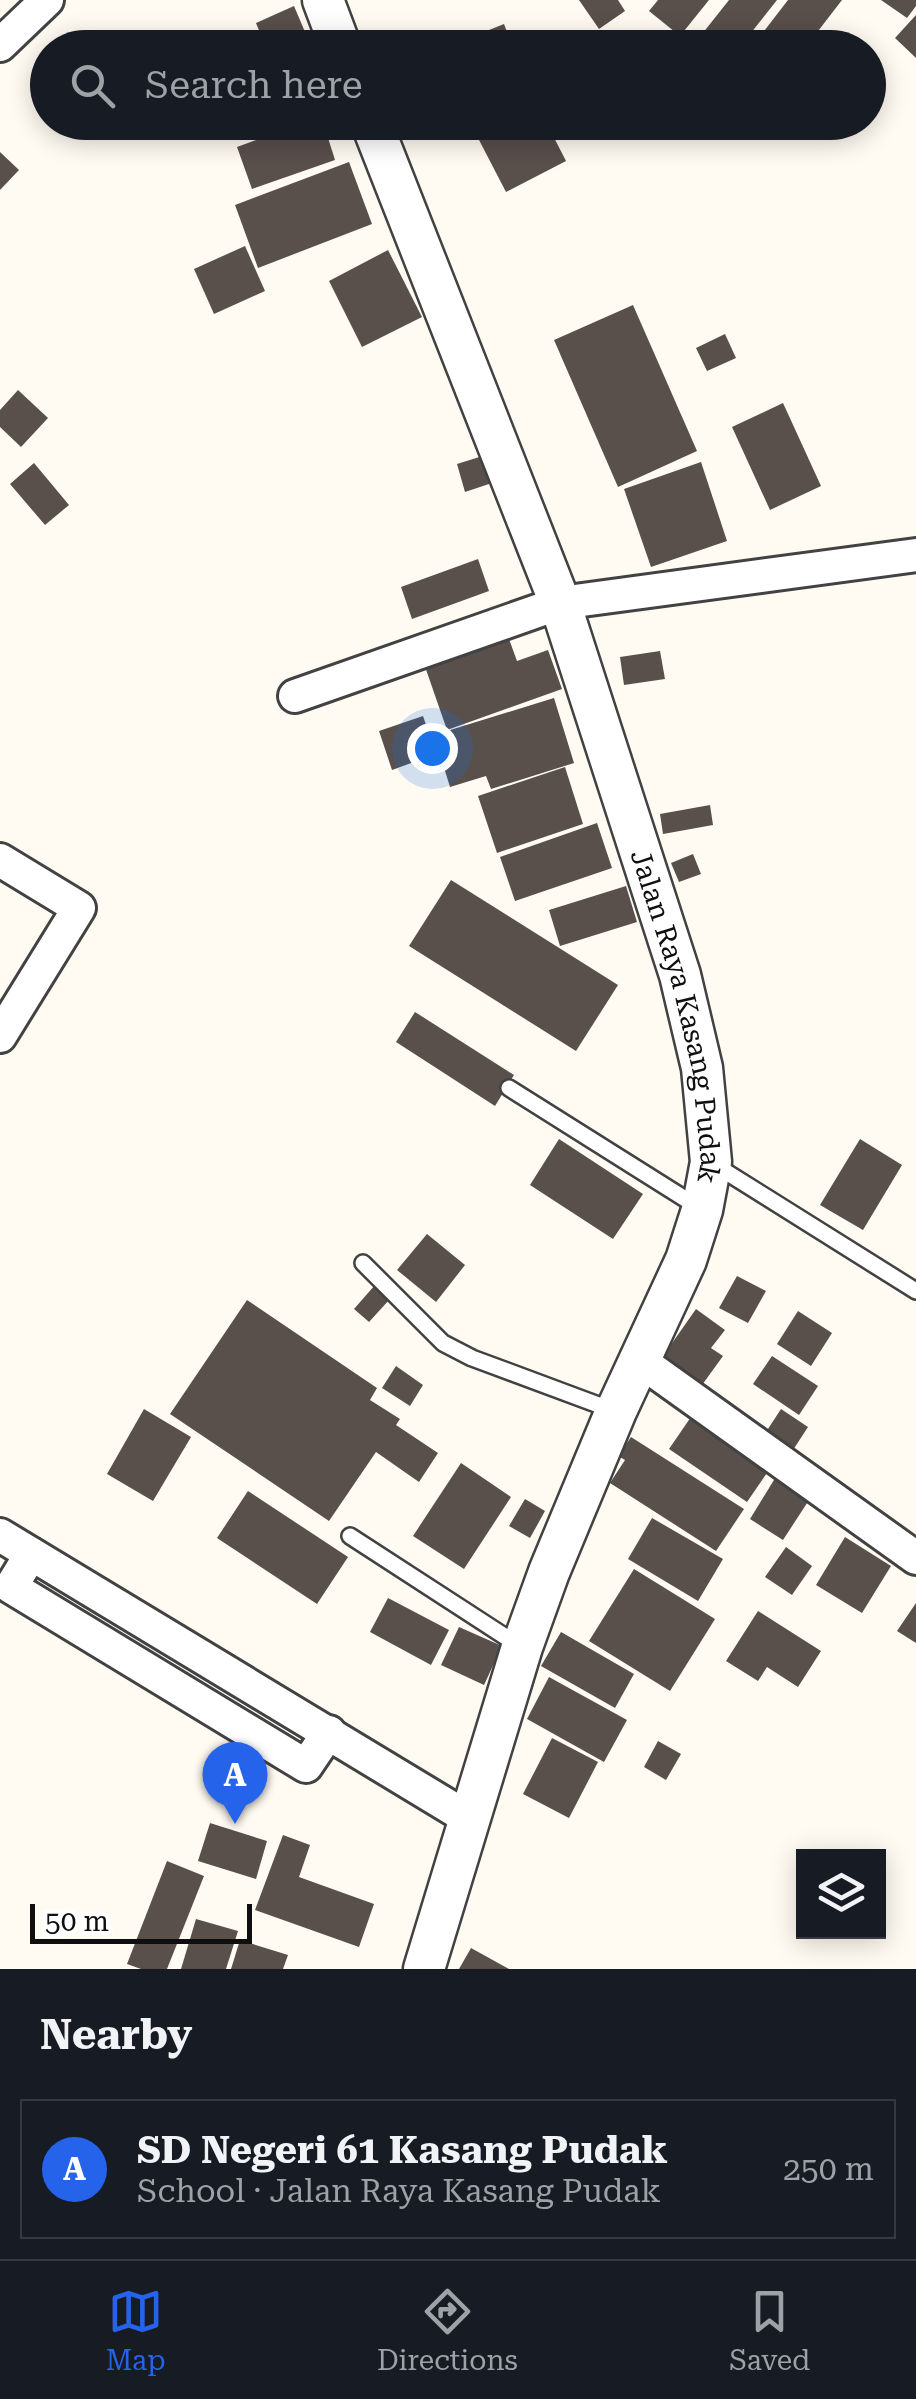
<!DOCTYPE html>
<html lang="en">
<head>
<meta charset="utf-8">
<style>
	body { margin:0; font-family:"Roboto Serif",serif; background:#242831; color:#f1f3f6 }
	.controls { position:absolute; right:30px; bottom:30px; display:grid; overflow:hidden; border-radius:0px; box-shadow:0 5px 25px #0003 }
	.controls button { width:90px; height:90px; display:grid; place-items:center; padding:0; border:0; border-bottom:2px solid #363941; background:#171b24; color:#f1f3f6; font:50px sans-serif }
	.scale { position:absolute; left:30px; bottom:25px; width:222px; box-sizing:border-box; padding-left:10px; border:5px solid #0f0f0f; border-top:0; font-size:28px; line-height:35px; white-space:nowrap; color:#0f0f0f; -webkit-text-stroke:8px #fff; paint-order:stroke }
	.you { position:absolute; left:432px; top:748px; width:35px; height:35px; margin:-25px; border:8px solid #fff; border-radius:50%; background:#1a73e8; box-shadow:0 0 0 15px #1a73e833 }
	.badge { display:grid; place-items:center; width:65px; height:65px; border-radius:50%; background:#2563eb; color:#fff; font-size:32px; font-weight:700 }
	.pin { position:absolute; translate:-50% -82px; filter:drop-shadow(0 2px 5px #0008) }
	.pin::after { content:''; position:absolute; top:52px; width:35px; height:30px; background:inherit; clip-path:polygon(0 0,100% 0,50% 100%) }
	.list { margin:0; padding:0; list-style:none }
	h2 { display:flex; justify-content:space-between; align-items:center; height:130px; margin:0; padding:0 40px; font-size:42px }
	h2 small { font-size:32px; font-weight:400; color:#9ea1a6 }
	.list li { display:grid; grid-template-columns:65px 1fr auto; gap:30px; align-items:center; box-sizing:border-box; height:140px; margin:0 20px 20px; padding:0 20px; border:2px solid #363941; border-radius:0px }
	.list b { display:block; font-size:38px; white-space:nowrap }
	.list p { margin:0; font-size:32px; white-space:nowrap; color:#9ea1a6 }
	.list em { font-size:32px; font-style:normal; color:#9ea1a6 }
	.icon { flex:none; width:55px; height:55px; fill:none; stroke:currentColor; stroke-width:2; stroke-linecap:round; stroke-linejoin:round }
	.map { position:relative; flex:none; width:916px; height:1969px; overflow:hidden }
	.search { position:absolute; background:#171b24; box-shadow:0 5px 25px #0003; left:30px; right:30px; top:30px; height:110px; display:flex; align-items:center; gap:25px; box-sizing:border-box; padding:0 35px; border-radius:55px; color:#9ea1a6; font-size:38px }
	.sheet { height:290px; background:#171b24 }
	nav { display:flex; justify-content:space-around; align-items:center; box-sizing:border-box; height:140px; border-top:2px solid #363941; background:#171b24; font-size:28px; color:#9ea1a6 }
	nav a { display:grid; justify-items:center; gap:5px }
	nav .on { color:#2563eb }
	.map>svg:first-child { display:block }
	.building { fill:#594f4b }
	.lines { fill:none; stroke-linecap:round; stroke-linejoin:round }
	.service-casing { stroke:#424242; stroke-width:20 }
	.minor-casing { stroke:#424242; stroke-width:38 }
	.tertiary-casing { stroke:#424242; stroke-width:45 }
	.service { stroke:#fff; stroke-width:15 }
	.minor { stroke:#fff; stroke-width:32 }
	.tertiary { stroke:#fff; stroke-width:40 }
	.labels { text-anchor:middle; stroke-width:10; stroke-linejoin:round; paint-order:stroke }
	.street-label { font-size:28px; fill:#0f0f0f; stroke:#fff }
</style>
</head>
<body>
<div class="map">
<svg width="916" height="1969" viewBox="0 0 916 1969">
	<rect width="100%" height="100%" fill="#fffbf2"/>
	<g class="building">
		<polygon points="579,0 618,0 625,11 599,29"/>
		<polygon points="658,0 709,0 680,36 649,11"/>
		<polygon points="729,0 777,0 739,48 691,48"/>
		<polygon points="788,0 842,0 805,48 751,48"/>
		<polygon points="881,0 916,0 916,6 907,18"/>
		<polygon points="294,6 308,39 290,48 266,48 256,23"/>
		<polygon points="916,15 916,58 895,38"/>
		<polygon points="504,24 513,48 455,48 454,44"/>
		<polygon points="305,122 323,122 335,160 252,189 237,147"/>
		<polygon points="507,122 546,122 566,161 506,192 478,138"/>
		<polygon points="0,152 19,170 0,190"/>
		<polygon points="349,162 372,224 258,268 235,205"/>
		<polygon points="245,246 265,291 214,314 194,269"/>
		<polygon points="388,250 422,317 362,347 329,281"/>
		<polygon points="633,305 697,451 618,487 554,340"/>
		<polygon points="725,334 736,358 707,371 696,348"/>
		<polygon points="18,390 48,418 21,447 0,427 0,410"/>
		<polygon points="783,403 821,486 770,510 732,427"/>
		<polygon points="489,454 498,481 465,492 457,464"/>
		<polygon points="701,462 727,541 651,567 624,489"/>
		<polygon points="34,463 69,505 45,525 10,484"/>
		<polygon points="478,559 489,591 412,619 401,587"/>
		<polygon points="505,628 517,661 548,650 562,689 447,730 422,658"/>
		<polygon points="660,651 665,679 624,685 620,657"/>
		<polygon points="554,698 574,763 491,789 486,776 450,787 434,735"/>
		<polygon points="423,716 436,754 392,770 379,731"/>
		<polygon points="565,767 583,824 497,853 478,796"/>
		<polygon points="710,805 713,825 663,834 660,814"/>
		<polygon points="597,823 612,868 515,901 500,857"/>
		<polygon points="693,854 701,874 679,882 671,863"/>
		<polygon points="451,880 618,985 576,1051 409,946"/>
		<polygon points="626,886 637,922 560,946 549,910"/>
		<polygon points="415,1012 514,1075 495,1106 396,1042"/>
		<polygon points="559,1139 643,1194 613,1239 530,1185"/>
		<polygon points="860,1139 902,1165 863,1230 820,1205"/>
		<polygon points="427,1234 465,1265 436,1302 397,1270"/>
		<polygon points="737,1276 766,1291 748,1323 719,1308"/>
		<polygon points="375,1285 390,1299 369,1322 354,1309"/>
		<polygon points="247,1300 377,1388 370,1400 400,1419 396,1425 438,1453 419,1482 376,1452 329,1521 170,1414"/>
		<polygon points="696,1309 725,1330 711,1348 723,1356 702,1385 663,1356"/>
		<polygon points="798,1311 832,1333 811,1366 777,1344"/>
		<polygon points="772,1356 818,1386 799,1415 753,1384"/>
		<polygon points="396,1366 423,1385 410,1406 382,1388"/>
		<polygon points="144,1409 191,1437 153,1501 107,1474"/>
		<polygon points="781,1409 808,1427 793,1450 766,1432"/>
		<polygon points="693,1414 771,1467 747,1502 669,1449"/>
		<polygon points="631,1437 744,1509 716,1551 610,1483 625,1460 618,1456"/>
		<polygon points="461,1463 511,1497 464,1569 413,1536"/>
		<polygon points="777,1475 811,1497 783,1540 750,1519"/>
		<polygon points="248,1491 348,1557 317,1604 217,1538"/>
		<polygon points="525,1499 545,1511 530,1538 509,1526"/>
		<polygon points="652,1518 723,1559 698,1601 628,1559"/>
		<polygon points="845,1537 891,1566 862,1613 816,1585"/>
		<polygon points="786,1547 812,1566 792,1595 765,1577"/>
		<polygon points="634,1569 715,1619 670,1691 589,1641"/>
		<polygon points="388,1598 449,1630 431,1665 370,1632"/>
		<polygon points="916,1603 916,1643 897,1631"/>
		<polygon points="758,1611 821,1651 798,1687 767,1667 758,1681 726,1661"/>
		<polygon points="459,1627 502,1646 484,1685 441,1665"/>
		<polygon points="561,1632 634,1674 615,1708 541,1666"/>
		<polygon points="549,1677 627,1720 604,1762 527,1719"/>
		<polygon points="552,1738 598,1762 569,1818 523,1794"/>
		<polygon points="658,1741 681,1754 666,1780 644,1767"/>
		<polygon points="210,1823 267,1841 256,1879 198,1861"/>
		<polygon points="283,1835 310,1845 299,1877 374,1904 359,1947 255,1910"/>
		<polygon points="167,1861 204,1876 167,1969 141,1969 127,1964"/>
		<polygon points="196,1919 238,1931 226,1969 181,1969"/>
		<polygon points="240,1940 288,1955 283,1969 231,1969"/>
		<polygon points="471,1948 509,1969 459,1969"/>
	</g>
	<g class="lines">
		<g class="service-casing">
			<g id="service">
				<polyline points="509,1088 698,1207"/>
				<polyline points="715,1165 916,1291"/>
				<polyline points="363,1263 443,1343 472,1358 612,1410"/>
				<polyline points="350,1536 518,1645"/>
			</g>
		</g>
		<g class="minor-casing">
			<g id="minor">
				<polyline points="0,45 47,0"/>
				<polyline points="295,696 560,603 916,555"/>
				<polyline points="0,860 79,908 0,1036"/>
				<polyline points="639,1360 916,1558"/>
				<polyline points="0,1535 468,1818"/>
				<polyline points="31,1554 11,1587 306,1766 329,1732"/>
			</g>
		</g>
		<g class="tertiary-casing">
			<g id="tertiary">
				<polyline points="323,0 341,48"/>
				<path id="s1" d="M371,122L560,603L680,975L702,1068L711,1162L702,1210L686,1260L616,1411L549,1572L522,1647L424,1969"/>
			</g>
		</g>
		<use href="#service" class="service"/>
		<use href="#minor" class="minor"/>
		<use href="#tertiary" class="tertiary"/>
	</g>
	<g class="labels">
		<g class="street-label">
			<text dy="10" stroke="none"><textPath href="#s1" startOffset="948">Jalan Raya Kasang Pudak</textPath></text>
		</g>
	</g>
</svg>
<div class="controls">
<button><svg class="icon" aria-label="layers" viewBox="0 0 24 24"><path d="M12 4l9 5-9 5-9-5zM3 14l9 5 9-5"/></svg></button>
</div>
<div class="scale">50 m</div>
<div class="you"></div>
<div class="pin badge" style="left:235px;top:1824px">A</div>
<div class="search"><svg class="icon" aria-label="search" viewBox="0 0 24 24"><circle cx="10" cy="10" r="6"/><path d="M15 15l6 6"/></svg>Search here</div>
</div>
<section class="sheet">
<h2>Nearby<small></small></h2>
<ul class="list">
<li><span class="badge">A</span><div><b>SD Negeri 61 Kasang Pudak</b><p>School · Jalan Raya Kasang Pudak</p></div><em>250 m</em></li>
</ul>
</section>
<nav>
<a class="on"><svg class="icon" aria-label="map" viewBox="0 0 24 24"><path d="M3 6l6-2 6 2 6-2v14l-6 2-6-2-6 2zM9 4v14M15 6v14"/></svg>Map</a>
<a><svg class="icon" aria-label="directions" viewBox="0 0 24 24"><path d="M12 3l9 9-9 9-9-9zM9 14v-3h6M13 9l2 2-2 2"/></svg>Directions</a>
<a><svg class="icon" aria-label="saved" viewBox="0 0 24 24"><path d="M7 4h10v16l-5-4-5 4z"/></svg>Saved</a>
</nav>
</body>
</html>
